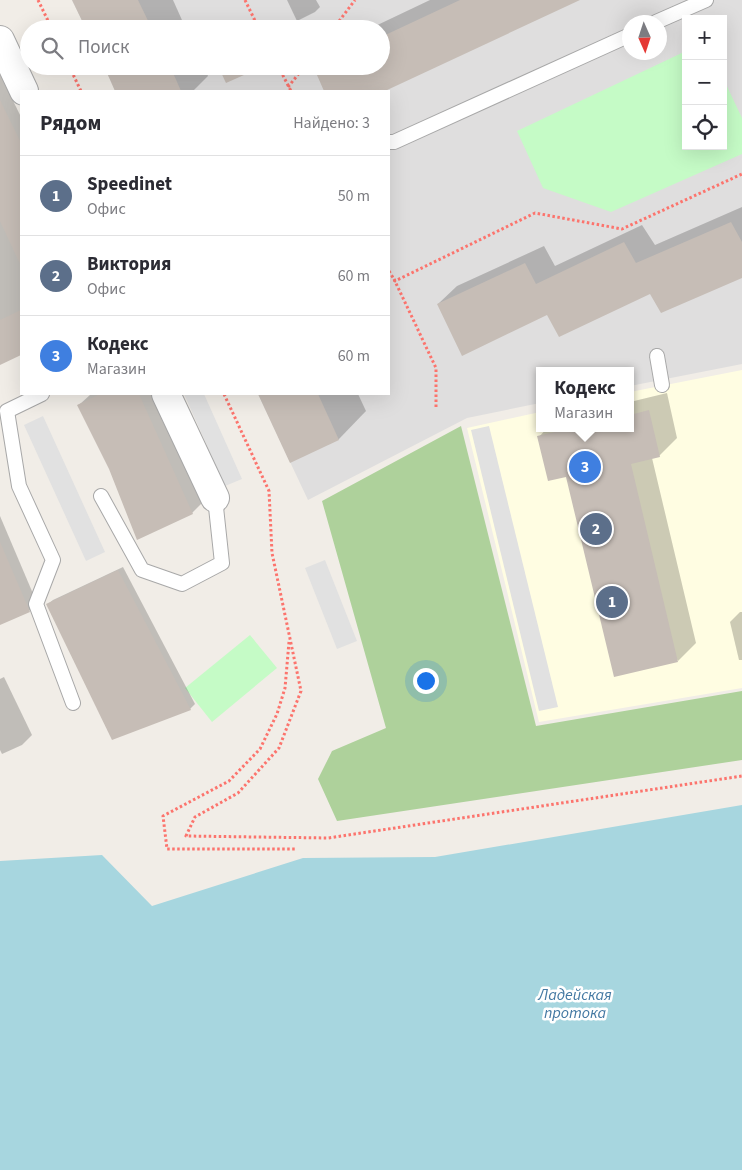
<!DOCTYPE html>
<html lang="ru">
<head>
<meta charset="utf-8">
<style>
	body { margin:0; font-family:"Source Sans 3",sans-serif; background:#f2f2f3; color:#2b2b33 }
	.controls { position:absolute; right:15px; top:15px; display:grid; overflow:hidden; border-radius:0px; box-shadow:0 5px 20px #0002 }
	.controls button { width:45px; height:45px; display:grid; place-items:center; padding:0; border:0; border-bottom:1px solid #e1e1e2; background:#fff; color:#2b2b33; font:25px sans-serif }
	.compass { position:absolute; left:622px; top:15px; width:45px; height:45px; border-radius:50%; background:#fff; box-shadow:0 5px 20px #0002; rotate:177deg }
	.you { position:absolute; left:425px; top:680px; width:18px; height:18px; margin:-12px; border:4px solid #fff; border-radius:50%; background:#1a73e8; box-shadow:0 0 0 8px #1a73e833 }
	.badge { display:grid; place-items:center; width:32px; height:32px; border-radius:50%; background:#1a73e8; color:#fff; font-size:16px; font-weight:700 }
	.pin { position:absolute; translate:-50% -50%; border:2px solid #fff; box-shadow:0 1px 5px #0006 }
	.popup { position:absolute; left:536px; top:367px; width:98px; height:65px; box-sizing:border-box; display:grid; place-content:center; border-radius:0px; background:#fff; filter:drop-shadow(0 1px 4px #0005); font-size:16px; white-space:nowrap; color:#7c7c81 }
	.popup b { font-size:19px; color:#2b2b33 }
	.popup::after { content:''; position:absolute; left:50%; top:100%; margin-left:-10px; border:10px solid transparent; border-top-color:#fff }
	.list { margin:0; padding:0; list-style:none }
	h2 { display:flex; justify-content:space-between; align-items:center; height:65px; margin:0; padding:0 20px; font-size:21px }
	h2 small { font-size:16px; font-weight:400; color:#7c7c81 }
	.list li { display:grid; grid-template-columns:32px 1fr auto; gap:15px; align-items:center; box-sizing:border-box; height:80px; padding:0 20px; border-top:1px solid #e1e1e2 }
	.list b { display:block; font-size:19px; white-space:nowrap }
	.list p { margin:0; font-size:16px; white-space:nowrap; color:#7c7c81 }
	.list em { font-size:16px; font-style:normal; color:#7c7c81 }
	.icon { flex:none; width:28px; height:28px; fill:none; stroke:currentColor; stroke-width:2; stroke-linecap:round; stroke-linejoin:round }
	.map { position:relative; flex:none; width:742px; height:1170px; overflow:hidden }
	.search { position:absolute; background:#fff; box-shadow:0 5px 20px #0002; left:20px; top:20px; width:370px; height:55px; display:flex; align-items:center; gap:12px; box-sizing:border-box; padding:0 18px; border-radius:28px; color:#7c7c81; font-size:19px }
	.panel { position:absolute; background:#fff; box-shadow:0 5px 20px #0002; left:20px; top:90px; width:370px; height:305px; border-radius:0px }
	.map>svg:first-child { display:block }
	.residential { fill:#dfdede; fill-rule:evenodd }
	.education { fill:#fffde2 }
	.forest { fill:#aed19b }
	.park { fill:#c5fbc6 }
	.parking { fill:#e1e1e1 }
	.water { fill:#a7d6df }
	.shadow { fill:#0003 }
	.building { fill:#c6bdb6 }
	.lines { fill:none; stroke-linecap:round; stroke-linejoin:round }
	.service-casing { stroke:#a8a8a8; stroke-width:16 }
	.minor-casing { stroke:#a8a8a8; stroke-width:30 }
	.path { stroke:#fc746d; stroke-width:3; stroke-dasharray:2.5 2.5; stroke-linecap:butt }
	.service { stroke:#fff; stroke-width:14 }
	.minor { stroke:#fff; stroke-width:28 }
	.labels { text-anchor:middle; stroke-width:5; stroke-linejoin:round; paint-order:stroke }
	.water-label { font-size:16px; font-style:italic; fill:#4479a3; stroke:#fff }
</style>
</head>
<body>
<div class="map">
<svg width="742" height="1170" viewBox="0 0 742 1170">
	<rect width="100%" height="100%" fill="#f1ede7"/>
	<path class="residential" d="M72,0H742V364L630,386V371H540V403L467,418L308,500L258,394H389V91H115L104,66H381V29H86ZM686,19H723V146H686ZM630,22H660V52H630Z"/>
	<polygon class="education" points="742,370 742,688 539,722 467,428 540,412 540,428 630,428 630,392"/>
	<polygon class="forest" points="461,426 536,726 742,691 742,760 337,821 318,779 332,751 386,728 322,501"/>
	<g class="park">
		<polygon points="686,51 686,146 723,146 723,78 742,118 742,154 611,212 543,188 517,131"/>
		<polygon points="250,635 277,668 212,722 185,688"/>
	</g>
	<g class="parking">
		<polygon points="184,394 204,394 242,479 225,486"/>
		<polygon points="43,416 105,552 86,561 24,425"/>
		<polygon points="489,426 558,707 539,711 471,430"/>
		<polygon points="325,560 357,641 337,649 305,568"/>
	</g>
	<polygon class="water" points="742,805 742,1170 0,1170 0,861 102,855 152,906 303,858 435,857"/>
	<g class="shadow">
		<polygon points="74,0 173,0 186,29 87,29"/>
		<polygon points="287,0 316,0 320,7 315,12 297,21"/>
		<polygon points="430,0 577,0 382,91 326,91 315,69 381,66 381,29 369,29"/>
		<polygon points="238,25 240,29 229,29"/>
		<polygon points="105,66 204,66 208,76 193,91 117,91"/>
		<polygon points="0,74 21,117 21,353 0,363"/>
		<polygon points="742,207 742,277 651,292 548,314 438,304 457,286 544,246 555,266 642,225 655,245"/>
		<polygon points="667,393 677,438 659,456 652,458 696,643 678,661 567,476 539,437 547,428 630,428 630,402"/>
		<polygon points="91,394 153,394 202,503 192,513 110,469 79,405"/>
		<polygon points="259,394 358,394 366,411 339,439 290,461"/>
		<polygon points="0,516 37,603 29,611 0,623"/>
		<polygon points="123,567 195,704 190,709 112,738 48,604 53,600"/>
		<polygon points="740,612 742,612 742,660 739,660 730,622"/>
		<polygon points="4,677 32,735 22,745 2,754 0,750 0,679"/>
	</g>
	<g class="building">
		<polygon points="72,0 138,0 152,29 86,29"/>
		<polygon points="460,0 580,0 385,91 324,91 313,66 381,66 381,37"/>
		<polygon points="104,66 170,66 181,91 115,91"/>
		<polygon points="218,66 251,66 253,71 226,83"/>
		<polygon points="0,100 21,143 21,266 0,221"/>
		<polygon points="731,222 742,242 742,278 661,313 650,294 559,337 547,315 462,356 437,304 525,263 536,284 624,242 636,263"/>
		<polygon points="21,310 21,355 0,365 0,320"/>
		<polygon points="100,394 139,394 193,514 137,540 109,469 77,405"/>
		<polygon points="258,394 318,394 339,440 290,463"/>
		<polygon points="649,410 660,457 631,464 678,662 614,677 566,477 548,481 537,436 573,428 630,428 630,415"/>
		<polygon points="0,542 30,612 0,625"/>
		<polygon points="118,570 191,710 112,740 46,604"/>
	</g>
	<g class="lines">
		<g class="service-casing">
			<g id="service">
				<polyline points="656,22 706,0"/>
				<polyline points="389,142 394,142 630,35"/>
				<polyline points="657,356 662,385"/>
				<polyline points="42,394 7,411 19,486 53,560 36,604 73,703"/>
				<polyline points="101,496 142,570 182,584 222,563 215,498"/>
			</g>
		</g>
		<g class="minor-casing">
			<g id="minor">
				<polyline points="0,40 24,91"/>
				<polyline points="166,394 215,498"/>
			</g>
		</g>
		<g class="path">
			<polyline points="38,0 52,29"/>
			<polyline points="245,0 259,29"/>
			<polyline points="333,29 355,0"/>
			<polyline points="69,66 81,91"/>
			<polyline points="278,66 291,91"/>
			<polyline points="288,87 305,66"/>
			<polyline points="389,271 395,281 535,213 622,229 742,174"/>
			<polyline points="394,279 436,368 436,409"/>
			<polyline points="224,394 269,491 272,553 301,691 279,748 238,793 195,817 186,836 328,838 742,776"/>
			<polyline points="289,642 285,688 277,714 260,749 229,781 163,816 167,849 297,849"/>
		</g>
		<use href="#service" class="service"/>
		<use href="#minor" class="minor"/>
	</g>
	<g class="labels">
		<g class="water-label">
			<text x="575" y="1000">Ладейская<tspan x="575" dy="18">протока</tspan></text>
		</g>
	</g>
</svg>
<div class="controls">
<button>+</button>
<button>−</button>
<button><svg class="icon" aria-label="locate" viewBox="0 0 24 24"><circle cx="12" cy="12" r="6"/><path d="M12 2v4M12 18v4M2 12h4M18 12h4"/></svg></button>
</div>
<svg class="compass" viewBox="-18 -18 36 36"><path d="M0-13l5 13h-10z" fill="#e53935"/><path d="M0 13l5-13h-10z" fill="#7c7c81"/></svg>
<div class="you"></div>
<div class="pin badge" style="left:612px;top:602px;background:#5c6f8a">1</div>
<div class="pin badge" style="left:596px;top:529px;background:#5c6f8a">2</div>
<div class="pin badge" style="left:585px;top:467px;background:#3f7fe0">3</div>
<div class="popup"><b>Кодекс</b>Магазин</div>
<div class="search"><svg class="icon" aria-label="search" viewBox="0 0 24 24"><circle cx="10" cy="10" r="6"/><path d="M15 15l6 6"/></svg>Поиск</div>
<section class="panel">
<h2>Рядом<small>Найдено: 3</small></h2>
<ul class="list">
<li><span class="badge" style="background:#5c6f8a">1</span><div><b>Speedinet</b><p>Офис</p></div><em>50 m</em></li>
<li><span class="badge" style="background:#5c6f8a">2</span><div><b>Виктория</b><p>Офис</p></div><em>60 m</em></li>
<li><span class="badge" style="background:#3f7fe0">3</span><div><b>Кодекс</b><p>Магазин</p></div><em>60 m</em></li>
</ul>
</section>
</div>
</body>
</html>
